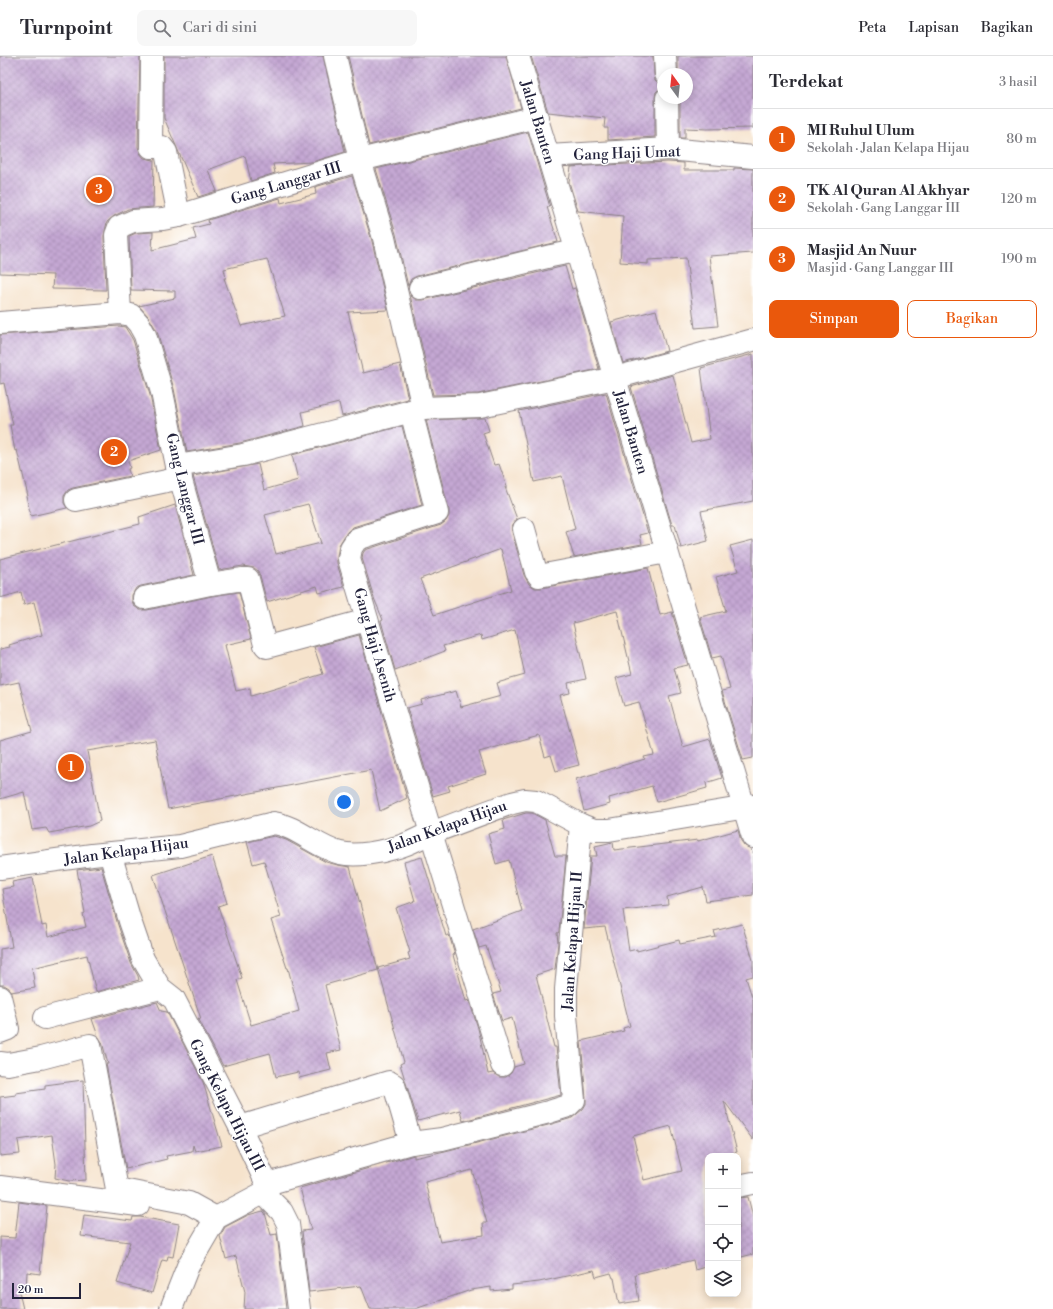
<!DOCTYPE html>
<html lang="id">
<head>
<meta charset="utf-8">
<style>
	body { margin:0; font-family:"Libre Bodoni",serif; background:#f7f7f7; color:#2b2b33 }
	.controls { position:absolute; right:12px; bottom:12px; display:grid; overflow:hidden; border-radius:8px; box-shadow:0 2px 10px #0003 }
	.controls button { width:36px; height:36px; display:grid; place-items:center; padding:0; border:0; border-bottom:1px solid #e1e1e2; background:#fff; color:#2b2b33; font:20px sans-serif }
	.compass { position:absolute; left:657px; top:12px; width:36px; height:36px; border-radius:50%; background:#fff; box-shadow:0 2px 10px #0003; rotate:345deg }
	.scale { position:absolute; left:12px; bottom:10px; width:69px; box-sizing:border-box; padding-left:4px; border:2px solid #22223b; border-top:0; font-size:11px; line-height:14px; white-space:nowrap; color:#22223b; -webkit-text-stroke:3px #fff; paint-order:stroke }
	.you { position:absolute; left:344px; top:746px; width:14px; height:14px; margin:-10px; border:3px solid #fff; border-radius:50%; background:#1a73e8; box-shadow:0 0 0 6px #1a73e833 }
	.badge { display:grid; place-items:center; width:26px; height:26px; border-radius:50%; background:#ea580c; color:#fff; font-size:13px; font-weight:700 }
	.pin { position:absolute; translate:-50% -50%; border:2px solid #fff; box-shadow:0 1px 4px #0006 }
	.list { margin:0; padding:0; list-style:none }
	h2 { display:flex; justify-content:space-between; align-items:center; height:52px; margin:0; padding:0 16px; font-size:17px }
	h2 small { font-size:13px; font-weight:400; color:#7c7c81 }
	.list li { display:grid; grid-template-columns:26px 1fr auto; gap:12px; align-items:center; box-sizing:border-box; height:60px; padding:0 16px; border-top:1px solid #e1e1e2 }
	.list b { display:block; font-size:15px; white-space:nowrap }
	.list p { margin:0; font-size:13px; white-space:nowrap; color:#7c7c81 }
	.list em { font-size:13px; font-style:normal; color:#7c7c81 }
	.actions { display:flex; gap:8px; padding:12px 16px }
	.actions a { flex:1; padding:9px 0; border:1px solid #ea580c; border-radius:8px; text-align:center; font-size:14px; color:#ea580c }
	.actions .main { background:#ea580c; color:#fff }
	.icon { flex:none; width:22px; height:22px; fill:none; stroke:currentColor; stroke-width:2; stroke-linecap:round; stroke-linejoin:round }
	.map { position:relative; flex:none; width:753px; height:1253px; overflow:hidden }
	header { display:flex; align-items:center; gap:24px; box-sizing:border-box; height:56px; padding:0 20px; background:#fff; border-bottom:1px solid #e1e1e2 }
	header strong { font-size:19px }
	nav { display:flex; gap:22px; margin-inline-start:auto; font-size:14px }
	.search { width:280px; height:36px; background:#f7f7f7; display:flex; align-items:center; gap:10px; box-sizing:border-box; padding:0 14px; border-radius:8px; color:#7c7c81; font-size:15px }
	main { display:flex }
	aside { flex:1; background:#fff }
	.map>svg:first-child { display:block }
	.building { fill:url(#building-cross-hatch); fill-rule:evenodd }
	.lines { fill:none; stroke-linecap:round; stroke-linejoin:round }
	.minor-casing { stroke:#8c8284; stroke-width:24 }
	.minor { stroke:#fff; stroke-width:22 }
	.labels { text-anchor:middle; stroke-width:3; stroke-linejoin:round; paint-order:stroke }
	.street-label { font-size:15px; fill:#22223b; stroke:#fff }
</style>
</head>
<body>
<header>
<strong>Turnpoint</strong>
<div class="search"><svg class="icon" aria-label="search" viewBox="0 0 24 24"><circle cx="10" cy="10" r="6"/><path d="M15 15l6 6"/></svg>Cari di sini</div>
<nav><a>Peta</a><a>Lapisan</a><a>Bagikan</a></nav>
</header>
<main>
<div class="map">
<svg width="753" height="1253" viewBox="0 0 753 1253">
	<defs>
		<pattern id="building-cross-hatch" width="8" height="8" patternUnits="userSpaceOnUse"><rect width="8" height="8" fill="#c4a7d3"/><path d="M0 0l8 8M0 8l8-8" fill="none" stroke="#a88fb6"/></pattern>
	</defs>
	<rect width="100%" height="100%" fill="#fff"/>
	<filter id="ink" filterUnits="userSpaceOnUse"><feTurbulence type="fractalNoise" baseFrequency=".025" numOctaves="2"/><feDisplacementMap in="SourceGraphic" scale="8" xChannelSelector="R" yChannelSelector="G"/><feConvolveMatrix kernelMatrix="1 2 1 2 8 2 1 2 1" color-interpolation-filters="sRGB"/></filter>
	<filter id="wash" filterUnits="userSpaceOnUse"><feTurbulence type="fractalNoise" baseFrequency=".012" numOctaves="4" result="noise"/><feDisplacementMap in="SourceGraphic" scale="16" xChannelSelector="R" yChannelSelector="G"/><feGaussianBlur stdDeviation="0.9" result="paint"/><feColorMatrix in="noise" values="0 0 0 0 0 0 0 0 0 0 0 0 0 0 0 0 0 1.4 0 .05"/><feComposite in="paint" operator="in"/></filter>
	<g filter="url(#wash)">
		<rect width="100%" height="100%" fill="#f6e3cc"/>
		<g id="blocks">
			<g class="building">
				<polygon points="0,0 140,0 138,91 140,97 144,102 154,104 153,151 128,153 114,160 107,166 104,180 106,234 52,233 53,219 0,217"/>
				<polygon points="164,0 323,0 345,96 312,106 273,108 275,117 251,125 245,100 208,114 217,135 198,141 164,62"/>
				<polygon points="348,0 506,0 521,52 369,89"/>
				<polygon points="531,0 653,0 654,19 655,24 660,29 663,30 656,36 655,42 655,81 608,84 608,72 604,72 605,62 548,56"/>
				<polygon points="678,0 753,0 753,72 707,73 685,72 685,82 680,82 680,42 687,42 687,18 678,18"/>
				<polygon points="528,76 550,151 547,151 558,186 417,220 411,223 408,230 396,178 376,113"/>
				<polygon points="668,106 684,107 684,114 734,114 734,112 753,113 753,197 709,200 718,270 695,272 686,202 648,204 648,208 620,206 623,160 578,155 569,126 571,111 602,109 607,110 607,109"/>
				<path d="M352,120L372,185L388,254L348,256L363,317L400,308L408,343L342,360L339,347L302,356L305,370L240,387L187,396L174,333L157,275L148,260L139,250L175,242V235L131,234L129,180L136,177L153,176L152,194L196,183L193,172L209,168L208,164L280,142L281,147L316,138L315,131ZM267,203L285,260L241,270L224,222H226L224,213Z"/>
				<polygon points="565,210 572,233 575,232 599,313 478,338 433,339 410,239 416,244 423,244"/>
				<polygon points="656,254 667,295 623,307 611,266"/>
				<polygon points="119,270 125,271 133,284 150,339 161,394 128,405 130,412 128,413 130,420 73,432 68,434 64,440 64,447 67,452 31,460 26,440 28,440 17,394 15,395 10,369 13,369 4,327 0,328 0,279"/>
				<polygon points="753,298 753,445 701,455 708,485 681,492 675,469 672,469 631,331 673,319 691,387 710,383 701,312"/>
				<polygon points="606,337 648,477 640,479 642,488 574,501 566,476 575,473 562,420 534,426 519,355"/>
				<path d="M480,362H485L489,375L483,377L494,409L499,408L507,431H505L517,463L512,470V476L524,519L529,528L535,532H541L648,512L660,559L672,556L688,609L674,612L681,637L669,640L683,691L710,683L722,722L706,727L707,732L657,746L652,730L609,742L610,748L584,755L576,723L645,703L644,701L654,699L639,646L624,650L616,622L632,618L617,555L573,567L586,623L568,627L570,637L560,639L579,709L556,715L551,699L545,701L539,679L479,696L486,718L448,730L450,735L433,740L407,652L422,648L421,644L456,635L461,651L501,640L497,627L525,619L515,574L482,584L481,579L443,590L445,595L395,614L381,565L383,564L374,542L362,502L363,497L365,494L441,469L446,465L449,460V454L426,364ZM501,493L511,534L434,559L420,523Z"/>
				<path d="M402,370L422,449L353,471L347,476L339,489L337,501V507L344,531L319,537L317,530L267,546L260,520L258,515L254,512L243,510L219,514L193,420L258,408L264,434L298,424L292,399ZM308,448L321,487L276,498L265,459Z"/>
				<polygon points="175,449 194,519 141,530 136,532 132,539 132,545 134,550 140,554 147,554 212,540 239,536 251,583 225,589 236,635 250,632 251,640 323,618 314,591 359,579 407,742 380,755 371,714 168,753 155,684 87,695 100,765 89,770 49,777 46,772 32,774 24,736 0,743 0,684 32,675 19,626 0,630 0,593 10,591 9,589 42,579 34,546 24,549 21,536 0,542 0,503 140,468 139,461"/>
				<polygon points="753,484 753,702 743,704 722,635 730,633 721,600 712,602 700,561 726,555 716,521 738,515 730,490"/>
				<polygon points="526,757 532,757 545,764 555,800 566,800 559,876 557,877 558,887 555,913 536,919 554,991 556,991 561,1039 463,1065 460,1054 418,1065 400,1008 404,1006 378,912 410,903 408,897 410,896 396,852 415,845 404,806 422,801 446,880 449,879 455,898 453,899 466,945 469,944 478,972 488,1018 493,1017 499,1021 506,1021 511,1017 514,1011 524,1008 512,962 502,965 493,938 501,936 486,890 479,892 473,873 522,855 509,804 496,808 488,778 505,773 503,764"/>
				<path d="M738,774L741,785L745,790L751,793L753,800V839L706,845L703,831L667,841L668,849L623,854L629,895L637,893V895L679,884L680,888L716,881L714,875L742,868L753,904V920L746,922L753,944V1084L724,1045L737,1096L729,1098V1100H708V1210L695,1214L693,1204L635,1218L639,1245L619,1248L614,1222H613L611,1217L596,1221L594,1214L539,1226L512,1229V1233L491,1235V1231L471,1234L415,1253H370L361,1230L309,1236L302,1175L311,1174L300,1132L414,1099V1102L445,1095L552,1068L572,1062L583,1053L586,1048V1043L581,985L624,975L623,972L630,970L605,871L584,873L591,800H597L595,790L613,786L614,794L698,784V785ZM671,1070L682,1115L644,1124L633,1080ZM472,1114L487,1167H483L484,1179L440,1186L425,1126Z"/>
				<polygon points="274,780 286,784 326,806 338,809 350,811 378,914 325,929 341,994 327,997 331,1014 299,1022 298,1016 276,1021 270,997 223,1010 198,962 201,963 153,819 212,800 227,847 218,850 242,922 237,924 251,969 299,955 288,912 287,912 271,864 281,861 264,805 253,808 247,786"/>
				<polygon points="101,811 118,869 131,907 138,920 139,924 96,936 87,899 32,912 35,932 11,936 9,932 4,929 0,929 0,893 12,891 2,833 13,831 12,826 33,822 42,870 46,869 48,881 86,871 83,858 85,857 77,814"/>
				<polygon points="157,946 161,955 167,956 203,1026 222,1090 195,1095 193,1089 192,1095 166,1100 167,1103 126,1113 106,1008 108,1008 102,986 98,980 92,963"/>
				<polygon points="83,1024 86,1124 69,1125 55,1122 56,1108 52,1079 18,1084 20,1098 0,1100 0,1041 16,1039 16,1037 45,1033 45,1029"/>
				<polygon points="748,1141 753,1161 753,1198 738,1202 738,1142"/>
				<polygon points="19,1146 47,1150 40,1218 27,1216 26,1236 19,1236 23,1253 0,1253 0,1181 15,1182"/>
				<polygon points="263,1155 265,1157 271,1179 277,1178 286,1253 244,1253 245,1236 236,1200 226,1203 220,1180 225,1171 248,1159"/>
				<polygon points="84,1159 132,1165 133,1161 140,1161 179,1168 173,1201 168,1200 167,1205 162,1204 152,1237 117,1227 130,1186 81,1180"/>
			</g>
		</g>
	</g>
	<g filter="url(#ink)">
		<use href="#blocks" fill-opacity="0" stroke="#8c8284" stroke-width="1"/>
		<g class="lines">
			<g class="minor-casing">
				<g id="minor">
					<polyline points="152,0 151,91 162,91 166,96 179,160"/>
					<polyline points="335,0 360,104 384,182 423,352"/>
					<polyline points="518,0 753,781"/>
					<polyline points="665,0 666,18"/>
					<polyline points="667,42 668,93"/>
					<polyline points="548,100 668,93 753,101"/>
					<polyline points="420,232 551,200 577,195"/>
					<polyline points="120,257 116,179 119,171 133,165 163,163 179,160 360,104 537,61"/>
					<polyline points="0,267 120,257 131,259 139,268 145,279 162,336 177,410 210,528"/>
					<polyline points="411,355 437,457 357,483 351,492 349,503 431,777 502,1009"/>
					<polyline points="177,410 243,399 423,352 480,350 615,322 753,284"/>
					<polyline points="76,444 181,422"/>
					<polyline points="524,473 536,516 539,520 667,496"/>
					<polyline points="144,542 210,528 243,523 248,523 265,589 267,591 367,564"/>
					<polyline points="110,797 130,865 143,903 160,932 174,943 240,1071 267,1128 268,1133 263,1137 216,1162 188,1210 171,1253"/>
					<path d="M0,812L92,799L180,790L274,767C298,771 316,791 340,797C356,801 382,796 398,791C410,788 422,780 434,776C460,766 486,756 512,747L525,744L536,745L581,769L594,774H609L753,750"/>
					<polyline points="0,941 8,973 0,976"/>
					<polyline points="45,962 160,932"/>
					<polyline points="0,1007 8,1008 41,1002 90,989 117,1133 189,1147 216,1162"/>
					<polyline points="240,1071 389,1026 394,1029 411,1087"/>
					<polyline points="267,1128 411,1087 442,1083 549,1056 568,1050 574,1044 566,960 566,933 581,769"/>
					<polyline points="738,1130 753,1127"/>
					<polyline points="0,1131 138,1149"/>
					<polyline points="263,1137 282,1156 288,1168 299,1253"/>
				</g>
			</g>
			<use href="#minor" class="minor"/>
		</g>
	</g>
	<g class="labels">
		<g class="street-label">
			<text transform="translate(538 66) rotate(73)" y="5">Jalan Banten</text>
			<text transform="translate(627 97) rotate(-2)" y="5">Gang Haji Umat</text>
			<text transform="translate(286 127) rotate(-17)" y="5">Gang Langgar III</text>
			<text transform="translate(631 376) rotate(73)" y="5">Jalan Banten</text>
			<text transform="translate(185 433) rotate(76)" y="5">Gang Langgar III</text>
			<text transform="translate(375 589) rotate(74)" y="5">Gang Haji Asenih</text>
			<text transform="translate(447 770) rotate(-20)" y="5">Jalan Kelapa Hijau</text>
			<text transform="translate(126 795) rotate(-8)" y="5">Jalan Kelapa Hijau</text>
			<text transform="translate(572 885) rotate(-86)" y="5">Jalan Kelapa Hijau II</text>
			<text transform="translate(227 1049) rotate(63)" y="5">Gang Kelapa Hijau III</text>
		</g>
	</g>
</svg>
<div class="controls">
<button>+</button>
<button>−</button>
<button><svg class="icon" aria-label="locate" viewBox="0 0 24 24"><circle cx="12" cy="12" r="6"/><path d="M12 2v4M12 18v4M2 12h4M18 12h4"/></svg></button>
<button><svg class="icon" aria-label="layers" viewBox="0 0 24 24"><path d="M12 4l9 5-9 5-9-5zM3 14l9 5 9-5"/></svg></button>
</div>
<svg class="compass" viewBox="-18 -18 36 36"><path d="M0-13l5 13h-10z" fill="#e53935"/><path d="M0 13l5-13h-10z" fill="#7c7c81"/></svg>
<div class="scale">20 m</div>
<div class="you"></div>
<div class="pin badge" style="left:71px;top:711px">1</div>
<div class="pin badge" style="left:114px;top:396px">2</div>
<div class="pin badge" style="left:99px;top:134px">3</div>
</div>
<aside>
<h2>Terdekat<small>3 hasil</small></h2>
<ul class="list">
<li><span class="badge">1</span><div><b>MI Ruhul Ulum</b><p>Sekolah · Jalan Kelapa Hijau</p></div><em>80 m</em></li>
<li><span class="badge">2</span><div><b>TK Al Quran Al Akhyar</b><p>Sekolah · Gang Langgar III</p></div><em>120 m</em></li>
<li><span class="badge">3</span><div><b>Masjid An Nuur</b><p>Masjid · Gang Langgar III</p></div><em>190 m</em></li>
</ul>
<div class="actions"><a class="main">Simpan</a><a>Bagikan</a></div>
</aside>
</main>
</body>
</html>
